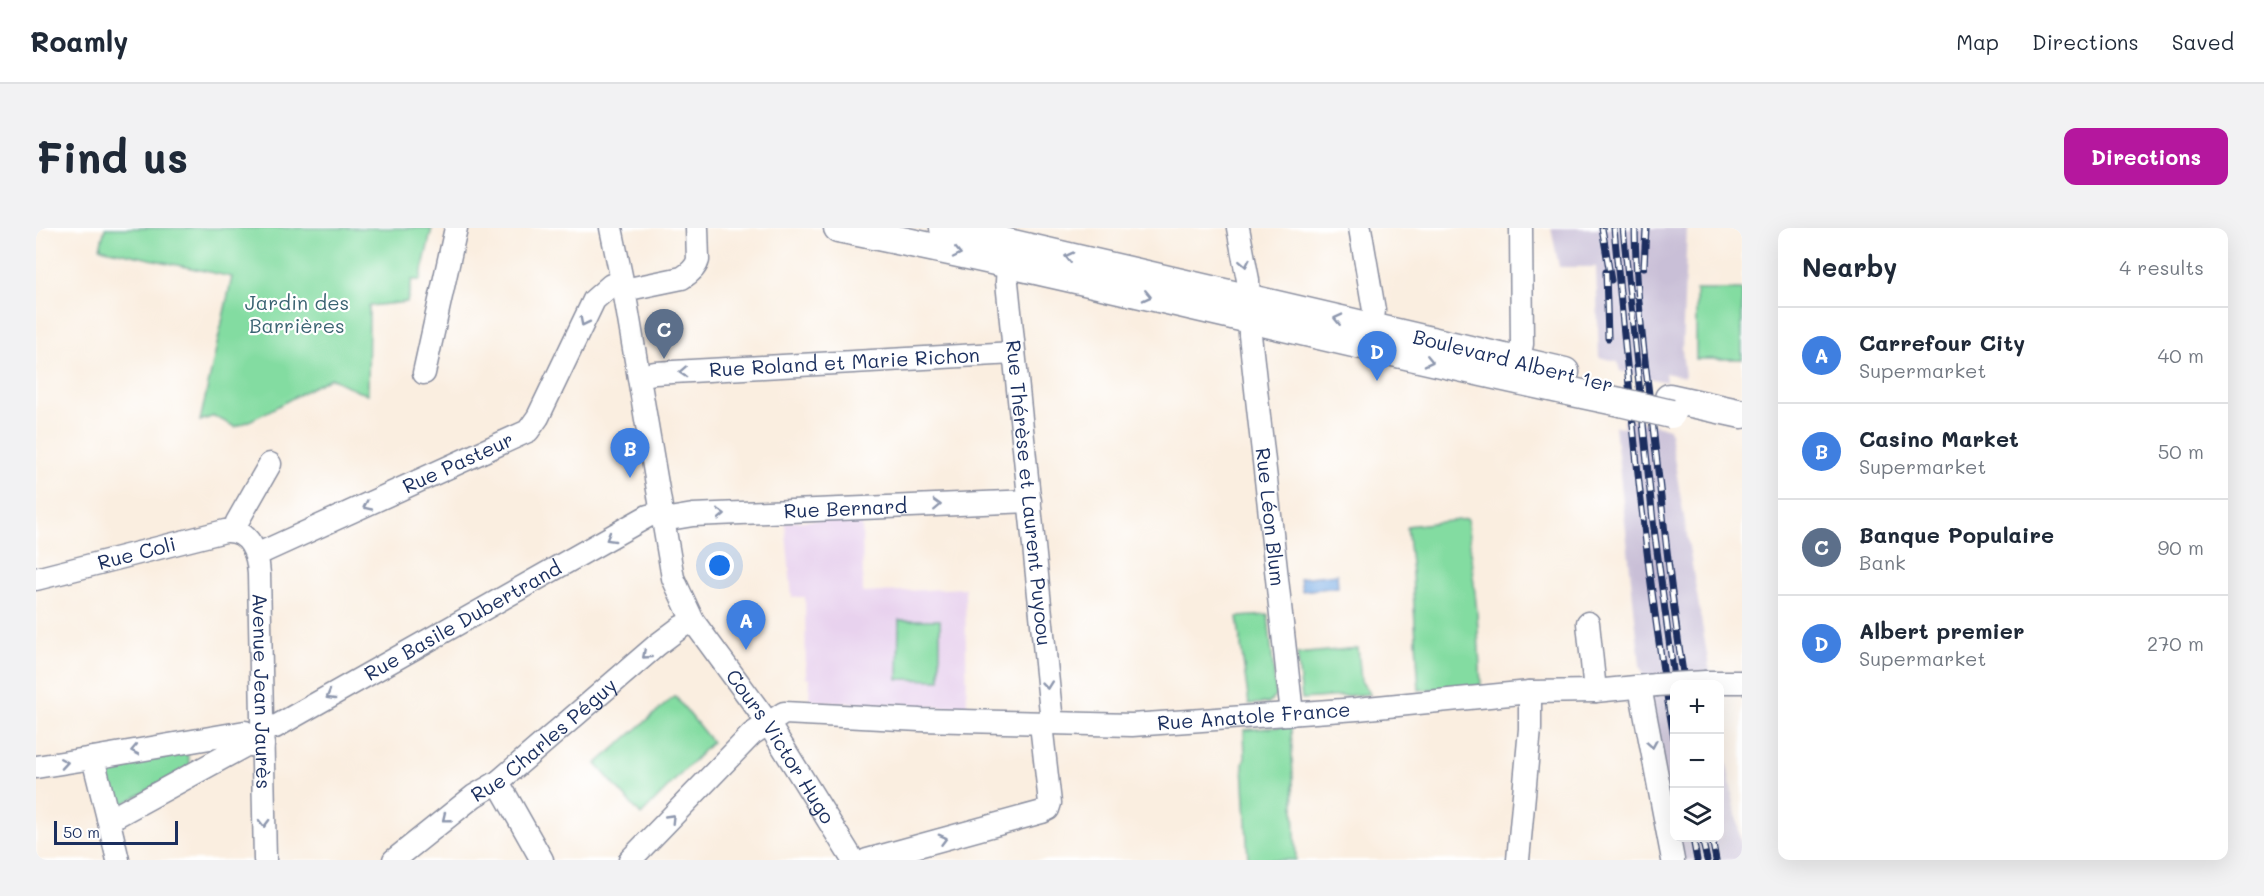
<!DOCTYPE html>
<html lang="en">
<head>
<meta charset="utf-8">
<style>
	body { margin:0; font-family:Mali,sans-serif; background:#f2f2f3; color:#1f2937 }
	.controls { position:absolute; right:18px; bottom:18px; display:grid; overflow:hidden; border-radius:12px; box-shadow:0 6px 24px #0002 }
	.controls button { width:54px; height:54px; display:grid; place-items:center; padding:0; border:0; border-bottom:2px solid #e0e1e3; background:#fff; color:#1f2937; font:30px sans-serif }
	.scale { position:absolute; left:18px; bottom:15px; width:124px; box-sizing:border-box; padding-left:6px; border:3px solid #1b2f5e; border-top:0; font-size:16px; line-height:21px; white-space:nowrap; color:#1b2f5e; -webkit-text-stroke:4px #fff; paint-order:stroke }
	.you { position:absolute; left:684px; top:338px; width:21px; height:21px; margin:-15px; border:4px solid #fff; border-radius:50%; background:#1a73e8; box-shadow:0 0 0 9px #1a73e833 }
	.badge { display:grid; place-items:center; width:39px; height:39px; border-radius:50%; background:#b5179e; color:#fff; font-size:20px; font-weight:700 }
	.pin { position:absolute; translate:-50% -50px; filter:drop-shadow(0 2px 3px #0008) }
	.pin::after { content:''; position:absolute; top:32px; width:21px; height:18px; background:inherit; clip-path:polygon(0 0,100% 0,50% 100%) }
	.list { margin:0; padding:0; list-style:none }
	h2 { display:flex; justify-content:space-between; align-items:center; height:78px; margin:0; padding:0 24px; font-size:26px }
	h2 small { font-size:20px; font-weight:400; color:#747a83 }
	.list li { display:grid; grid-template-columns:39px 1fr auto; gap:18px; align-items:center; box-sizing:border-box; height:96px; padding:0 24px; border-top:2px solid #e0e1e3 }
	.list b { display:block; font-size:22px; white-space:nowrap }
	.list p { margin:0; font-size:20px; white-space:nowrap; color:#747a83 }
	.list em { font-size:20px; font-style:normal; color:#747a83 }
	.icon { flex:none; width:33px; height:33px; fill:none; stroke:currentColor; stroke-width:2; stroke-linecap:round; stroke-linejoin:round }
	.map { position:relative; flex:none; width:1706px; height:632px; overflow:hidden; border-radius:12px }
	header { display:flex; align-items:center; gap:36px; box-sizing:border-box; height:84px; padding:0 30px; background:#fff; border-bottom:2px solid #e0e1e3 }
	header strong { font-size:28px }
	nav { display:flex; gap:33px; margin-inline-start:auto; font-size:21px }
	.intro { display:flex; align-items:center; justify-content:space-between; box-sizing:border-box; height:144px; padding:0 36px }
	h1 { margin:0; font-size:42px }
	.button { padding:15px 27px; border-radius:12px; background:#b5179e; color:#fff; font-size:21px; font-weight:700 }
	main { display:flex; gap:36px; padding:0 36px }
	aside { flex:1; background:#fff; border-radius:12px; box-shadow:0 6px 24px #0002 }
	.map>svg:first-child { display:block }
	.built { fill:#e8d2ee }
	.industrial { fill:#c9bfd7 }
	.green { fill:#83dca1; stroke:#4f8680; stroke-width:1.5 }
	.water { fill:#77abe4; stroke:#496da1; stroke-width:1.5 }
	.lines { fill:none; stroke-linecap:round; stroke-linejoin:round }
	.minor-casing { stroke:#8a8e9f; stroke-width:25 }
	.major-casing { stroke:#8a8e9f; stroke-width:31 }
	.minor { stroke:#fff; stroke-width:22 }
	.major { stroke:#fff; stroke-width:28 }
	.rail-casing { stroke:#1b2f5e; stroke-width:7 }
	.rail { stroke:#fff; stroke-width:4.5; stroke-dasharray:14; stroke-linecap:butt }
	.minor-bridge-casing { stroke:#8a8e9f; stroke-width:25; stroke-linecap:butt }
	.major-bridge-casing { stroke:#8a8e9f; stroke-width:31; stroke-linecap:butt }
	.minor-bridge { stroke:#fff; stroke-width:22 }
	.major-bridge { stroke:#fff; stroke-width:28 }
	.oneway { stroke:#8d97ae }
	.labels { text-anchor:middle; stroke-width:4.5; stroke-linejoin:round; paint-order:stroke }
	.park-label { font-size:20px; fill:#3a6372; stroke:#fff }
	.street-label { font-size:20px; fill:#1b2f5e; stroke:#fff }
</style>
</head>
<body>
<header>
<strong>Roamly</strong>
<nav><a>Map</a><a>Directions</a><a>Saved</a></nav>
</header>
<div class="intro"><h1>Find us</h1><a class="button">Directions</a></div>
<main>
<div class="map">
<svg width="1706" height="632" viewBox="0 0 1706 632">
	<rect width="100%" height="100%" fill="#fff"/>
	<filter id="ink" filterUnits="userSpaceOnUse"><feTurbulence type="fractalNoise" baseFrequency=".0167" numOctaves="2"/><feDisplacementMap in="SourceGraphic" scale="12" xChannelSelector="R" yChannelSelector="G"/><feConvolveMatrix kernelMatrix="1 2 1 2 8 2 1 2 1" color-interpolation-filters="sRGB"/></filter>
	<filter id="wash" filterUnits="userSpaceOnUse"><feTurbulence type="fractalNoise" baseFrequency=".008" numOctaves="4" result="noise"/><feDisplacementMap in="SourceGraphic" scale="24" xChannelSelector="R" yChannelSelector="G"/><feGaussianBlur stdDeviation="1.35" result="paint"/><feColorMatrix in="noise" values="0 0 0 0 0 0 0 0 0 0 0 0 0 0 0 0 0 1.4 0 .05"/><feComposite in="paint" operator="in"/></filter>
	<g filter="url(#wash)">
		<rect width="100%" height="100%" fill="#faeee0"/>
		<polygon class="built" points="826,290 827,365 929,360 931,480 773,473 774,451 770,450 769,369 756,369 749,294"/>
		<g class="industrial">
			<polygon points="1515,0 1651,0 1646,122 1649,149 1629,145 1630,154 1584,143 1582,134 1563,129 1560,39 1523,39"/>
			<polygon points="1587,190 1633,200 1676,456 1638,457 1638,603 1615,474 1604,437 1579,198 1588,199"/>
			<polygon points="1684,498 1706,621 1706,632 1644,632 1640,610 1684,610"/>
		</g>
		<g class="green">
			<path d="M69,0H396L384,52H376L371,74L333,78L332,166L323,164L295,150C262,165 233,186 199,199L178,188L164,193L196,49L64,20Z"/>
			<rect x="1660" y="62" width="46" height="69"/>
			<polygon points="1431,291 1441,384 1445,458 1383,462 1376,345 1371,298"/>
			<polygon points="1232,387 1240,467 1233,475 1213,476 1201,389"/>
			<polygon points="863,392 904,392 904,452 862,451"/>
			<polygon points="1322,420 1325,453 1334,466 1266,471 1261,426"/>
			<polygon points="639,468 676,514 605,587 560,536"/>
			<polygon points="1255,498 1260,632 1212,632 1207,536 1209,529 1208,502"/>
			<polygon points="151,525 154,538 86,577 78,574 68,538"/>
		</g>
		<polygon class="water" points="1301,346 1302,359 1266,363 1264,350"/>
	</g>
	<g filter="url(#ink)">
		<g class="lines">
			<g class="minor-casing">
				<g id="minor">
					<path id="s1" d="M575,0L588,62L637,350L657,393L732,495L817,632"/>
					<path id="s2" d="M1202,0L1212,52L1214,107L1256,486"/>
					<polyline points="1324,0 1338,82 1336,99"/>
					<path id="s3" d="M972,36L971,54L1016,494"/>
					<path d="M588,62L646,50C654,45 660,40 662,32L661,0"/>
					<polyline points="1482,132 1486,116 1485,0"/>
					<polyline points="388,145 420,0"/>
					<path id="s4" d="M603,148L619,145L978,125"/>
					<path id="s5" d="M627,292L657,287L994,273"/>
					<polyline points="200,303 201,294 234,236"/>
					<path id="s6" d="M220,327L492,203L502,189L558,72L575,57L586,55"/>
					<path id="s7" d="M0,351L189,303C214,301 222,326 223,346L229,632"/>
					<polyline points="1552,395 1559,463"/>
					<polyline points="1670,454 1706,454"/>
					<polyline points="1604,459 1637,632"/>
					<path id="s8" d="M227,501L239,499L612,288L626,285"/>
					<polyline points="209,504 57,530 72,590 82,587 210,517 227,517"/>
					<polyline points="0,539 57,530"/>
					<polyline points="462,554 506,632"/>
					<polyline points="72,590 82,632"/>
					<path id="s9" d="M358,632L438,568L462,554L621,417L645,399L657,393"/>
					<path id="s10" d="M594,632L716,506L748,485L884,492L1096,497L1321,481L1494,464L1559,463L1620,457"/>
					<polyline points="831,632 1006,584 1012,581 1014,575 1006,505 1007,495"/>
					<polyline points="1482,632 1494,501 1494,464"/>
				</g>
			</g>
			<g class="major-casing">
				<g id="major">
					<path d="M802,0C1064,52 1322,120 1584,174"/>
					<polyline points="908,0 1529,144"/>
					<polyline points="1633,170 1706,186"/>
				</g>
			</g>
			<use href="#minor" class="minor"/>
			<use href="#major" class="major"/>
			<g class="rail-casing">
				<g id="rail">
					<polyline points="1566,0 1575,52"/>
					<path d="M1578,0C1594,170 1609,342 1638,510"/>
					<polyline points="1587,0 1617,293 1639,457"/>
					<path d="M1599,0C1600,70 1610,139 1618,208C1628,291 1635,374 1649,457"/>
					<polyline points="1608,39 1610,0"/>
					<polyline points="1570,44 1572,110"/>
					<polyline points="1657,610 1661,632"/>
					<polyline points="1666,610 1671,632"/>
					<polyline points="1676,610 1680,632"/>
				</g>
			</g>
			<use href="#rail" class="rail"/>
			<g class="minor-bridge-casing">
				<polyline id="minor-bridge" points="1620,457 1670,454"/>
			</g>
			<g class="major-bridge-casing">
				<polyline id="major-bridge" points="1584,174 1635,186"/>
			</g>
			<use href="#minor-bridge" class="minor-bridge"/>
			<use href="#major-bridge" class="major-bridge"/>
		</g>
		<defs><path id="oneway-chevron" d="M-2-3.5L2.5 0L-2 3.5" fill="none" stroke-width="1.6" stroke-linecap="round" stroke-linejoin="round" transform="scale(1.5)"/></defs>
		<g class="oneway">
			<use href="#oneway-chevron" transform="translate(921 25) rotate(12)"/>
			<use href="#oneway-chevron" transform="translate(1033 29) rotate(-167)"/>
			<use href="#oneway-chevron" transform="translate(1209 35) rotate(79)"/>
			<use href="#oneway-chevron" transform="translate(1111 68) rotate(13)"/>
			<use href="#oneway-chevron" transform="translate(1302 91) rotate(-167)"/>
			<use href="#oneway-chevron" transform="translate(548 94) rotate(117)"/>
			<use href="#oneway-chevron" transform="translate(1393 133) rotate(13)"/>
			<use href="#oneway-chevron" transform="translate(647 144) rotate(177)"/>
			<use href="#oneway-chevron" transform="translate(901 277) rotate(-2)"/>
			<use href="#oneway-chevron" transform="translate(331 278) rotate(155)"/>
			<use href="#oneway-chevron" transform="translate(685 286) rotate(-2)"/>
			<use href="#oneway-chevron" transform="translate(574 310) rotate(150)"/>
			<use href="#oneway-chevron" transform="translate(610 427) rotate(139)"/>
			<use href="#oneway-chevron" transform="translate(1011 457) rotate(84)"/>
			<use href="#oneway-chevron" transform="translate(294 468) rotate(150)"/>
			<use href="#oneway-chevron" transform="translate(1616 516) rotate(80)"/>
			<use href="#oneway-chevron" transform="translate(99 522) rotate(169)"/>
			<use href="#oneway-chevron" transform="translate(28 535) rotate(-9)"/>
			<use href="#oneway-chevron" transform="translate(410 590) rotate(141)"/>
			<use href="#oneway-chevron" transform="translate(635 590) rotate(-46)"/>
			<use href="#oneway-chevron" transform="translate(228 595) rotate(89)"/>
			<use href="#oneway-chevron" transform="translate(907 611) rotate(-15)"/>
		</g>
	</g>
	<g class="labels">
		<g class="park-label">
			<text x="261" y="82">Jardin des<tspan x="261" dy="23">Barrières</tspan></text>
		</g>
		<g class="street-label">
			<text transform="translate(1477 133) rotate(14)" y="7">Boulevard Albert 1er</text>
			<text dy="7" stroke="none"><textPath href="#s4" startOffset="206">Rue Roland et Marie Richon</textPath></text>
			<text dy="7" stroke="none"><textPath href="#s6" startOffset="222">Rue Pasteur</textPath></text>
			<text dy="7" stroke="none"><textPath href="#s3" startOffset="230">Rue Thérèse et Laurent Puyoou</textPath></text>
			<text dy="7" stroke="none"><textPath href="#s5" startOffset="183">Rue Bernard</textPath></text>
			<text dy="7" stroke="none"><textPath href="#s2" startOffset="291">Rue Léon Blum</textPath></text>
			<text dy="7" stroke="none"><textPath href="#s7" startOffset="104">Rue Coli</textPath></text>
			<text dy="7" stroke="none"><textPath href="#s8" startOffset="228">Rue Basile Dubertrand</textPath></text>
			<text dy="7" stroke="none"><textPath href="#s7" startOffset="374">Avenue Jean Jaurès</textPath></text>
			<text dy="7" stroke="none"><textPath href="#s10" startOffset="684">Rue Anatole France</textPath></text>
			<text dy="7" stroke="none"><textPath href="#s9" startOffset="192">Rue Charles Péguy</textPath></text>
			<text dy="7" stroke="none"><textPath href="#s1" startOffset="556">Cours Victor Hugo</textPath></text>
		</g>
	</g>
</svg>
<div class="controls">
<button>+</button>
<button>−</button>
<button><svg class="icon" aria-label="layers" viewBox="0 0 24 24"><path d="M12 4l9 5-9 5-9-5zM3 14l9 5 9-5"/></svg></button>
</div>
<div class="scale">50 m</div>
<div class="you"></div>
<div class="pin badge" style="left:710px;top:422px;background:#3f7fe0">A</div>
<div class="pin badge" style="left:594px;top:250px;background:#3f7fe0">B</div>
<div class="pin badge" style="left:628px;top:131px;background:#5c6f8a">C</div>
<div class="pin badge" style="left:1341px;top:153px;background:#3f7fe0">D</div>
</div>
<aside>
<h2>Nearby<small>4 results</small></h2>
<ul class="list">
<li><span class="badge" style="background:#3f7fe0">A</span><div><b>Carrefour City</b><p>Supermarket</p></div><em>40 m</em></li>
<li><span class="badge" style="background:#3f7fe0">B</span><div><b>Casino Market</b><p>Supermarket</p></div><em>50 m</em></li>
<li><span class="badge" style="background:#5c6f8a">C</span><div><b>Banque Populaire</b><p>Bank</p></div><em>90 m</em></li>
<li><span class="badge" style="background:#3f7fe0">D</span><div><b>Albert premier</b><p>Supermarket</p></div><em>270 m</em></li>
</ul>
</aside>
</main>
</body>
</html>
